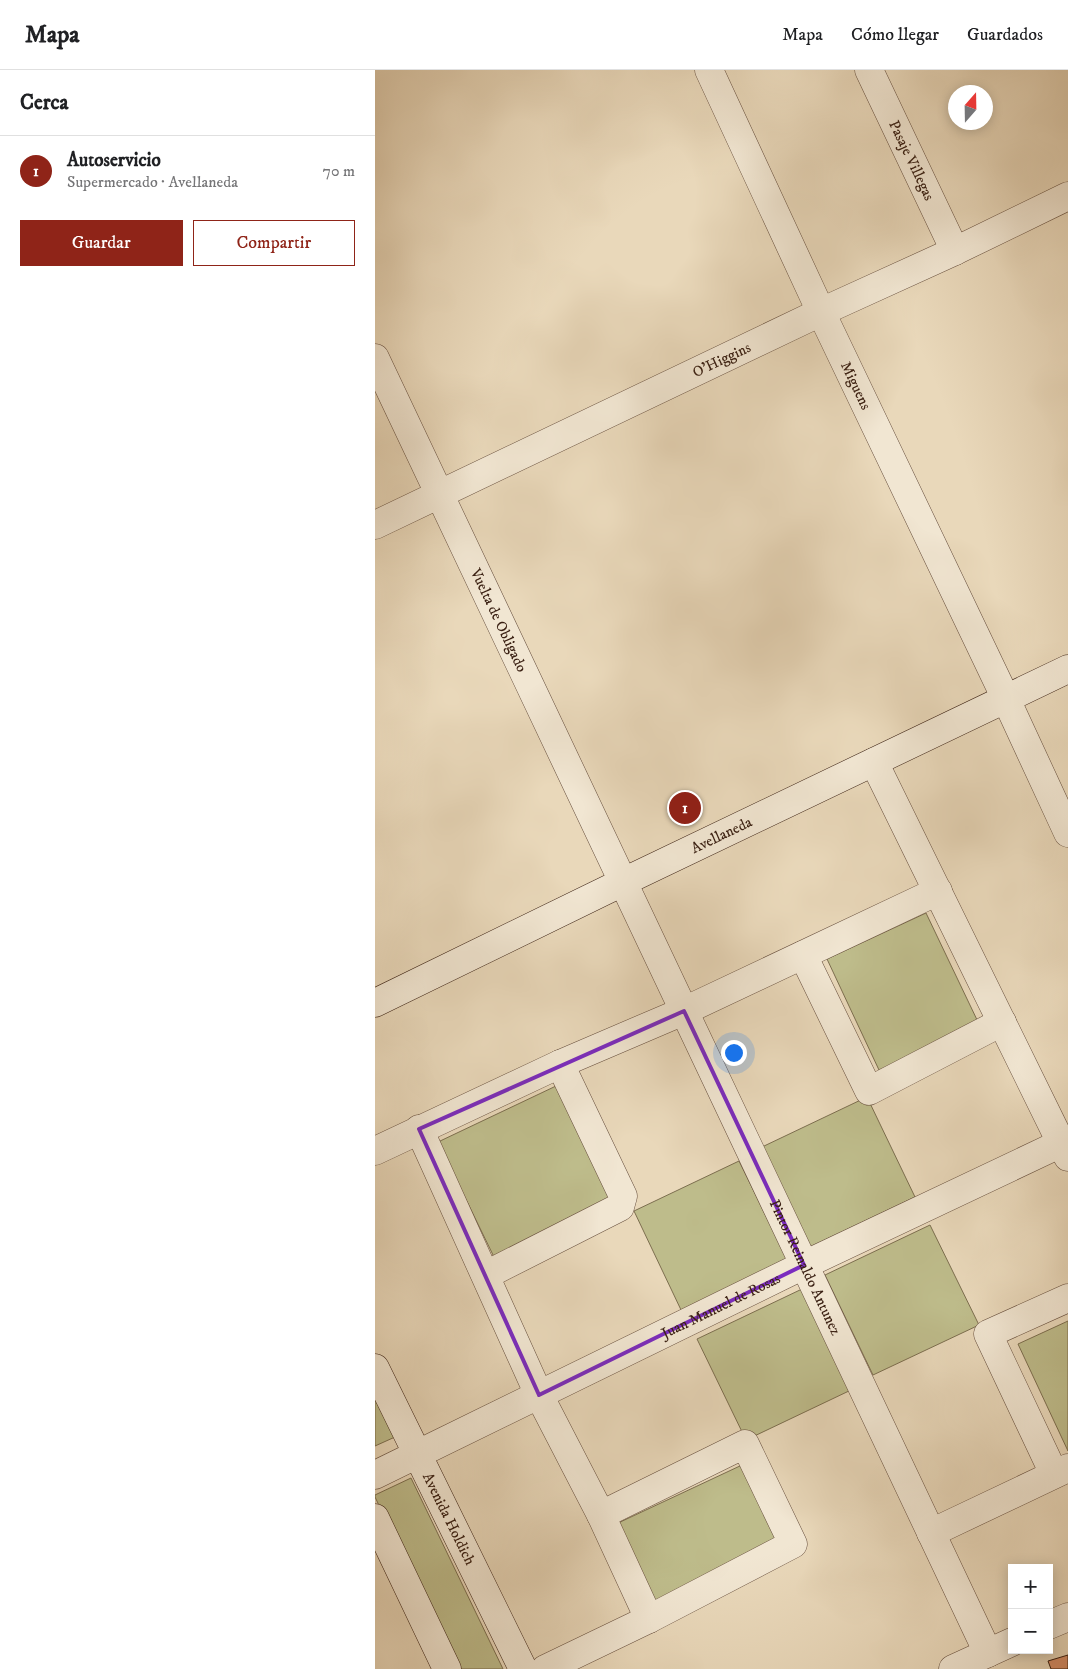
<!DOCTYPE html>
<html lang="es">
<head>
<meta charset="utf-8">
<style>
	body { margin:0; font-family:"IM FELL DW Pica",serif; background:#f6f6f6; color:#202124 }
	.controls { position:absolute; right:15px; bottom:15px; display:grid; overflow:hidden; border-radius:0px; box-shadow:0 2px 12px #0003 }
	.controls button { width:45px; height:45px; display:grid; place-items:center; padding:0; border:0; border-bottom:1px solid #e0e0e0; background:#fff; color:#202124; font:25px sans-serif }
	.compass { position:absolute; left:573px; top:15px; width:45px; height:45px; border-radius:50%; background:#fff; box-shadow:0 2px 12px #0003; rotate:20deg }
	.you { position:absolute; left:358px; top:982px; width:18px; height:18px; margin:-12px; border:4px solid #fff; border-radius:50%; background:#1a73e8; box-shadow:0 0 0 8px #1a73e833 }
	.badge { display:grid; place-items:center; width:32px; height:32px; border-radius:50%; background:#8f2418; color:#fff; font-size:16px; font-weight:700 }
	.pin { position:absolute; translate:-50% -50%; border:2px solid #fff; box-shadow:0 1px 5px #0006 }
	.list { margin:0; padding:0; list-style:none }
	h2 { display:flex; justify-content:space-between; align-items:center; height:65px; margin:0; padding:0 20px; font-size:21px }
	h2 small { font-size:16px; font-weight:400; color:#757577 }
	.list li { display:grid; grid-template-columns:32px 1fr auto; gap:15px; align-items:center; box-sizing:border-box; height:70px; padding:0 20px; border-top:1px solid #e0e0e0 }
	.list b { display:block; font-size:19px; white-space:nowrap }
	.list p { margin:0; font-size:16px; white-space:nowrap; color:#757577 }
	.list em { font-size:16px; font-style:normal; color:#757577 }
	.actions { display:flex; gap:10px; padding:15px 20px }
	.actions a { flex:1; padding:11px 0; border:1px solid #8f2418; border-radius:0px; text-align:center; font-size:18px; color:#8f2418 }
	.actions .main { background:#8f2418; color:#fff }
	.map { position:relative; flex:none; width:693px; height:1599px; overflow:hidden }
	header { display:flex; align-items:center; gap:30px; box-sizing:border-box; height:70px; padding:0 25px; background:#fff; border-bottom:1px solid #e0e0e0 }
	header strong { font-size:24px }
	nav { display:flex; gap:28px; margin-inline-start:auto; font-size:18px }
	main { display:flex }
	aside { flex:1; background:#fff }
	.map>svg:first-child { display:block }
	.green { fill:#bebc8b; stroke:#7c6e4f }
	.building { fill:#d78f69; stroke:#3a2013 }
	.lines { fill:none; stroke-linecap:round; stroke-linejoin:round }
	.street-casing { stroke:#664e3d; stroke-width:29 }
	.secondary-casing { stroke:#3a2013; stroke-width:29 }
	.street { stroke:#f1e6d2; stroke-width:28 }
	.secondary { stroke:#f1e6d2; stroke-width:28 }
	.marked { fill:none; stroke:#7b2cbf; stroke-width:4; stroke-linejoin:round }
	.labels { text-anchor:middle; stroke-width:4; stroke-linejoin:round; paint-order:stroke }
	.street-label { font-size:15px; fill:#3a2013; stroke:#f1e6d2 }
</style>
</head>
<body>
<header>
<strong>Mapa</strong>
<nav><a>Mapa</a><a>Cómo llegar</a><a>Guardados</a></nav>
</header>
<main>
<aside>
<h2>Cerca<small></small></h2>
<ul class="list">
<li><span class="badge">1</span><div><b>Autoservicio</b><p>Supermercado · Avellaneda</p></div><em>70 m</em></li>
</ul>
<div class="actions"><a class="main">Guardar</a><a>Compartir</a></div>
</aside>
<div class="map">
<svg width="693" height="1599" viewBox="0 0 693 1599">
	<rect width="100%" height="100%" fill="#e9d8ba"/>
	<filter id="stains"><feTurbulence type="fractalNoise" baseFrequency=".004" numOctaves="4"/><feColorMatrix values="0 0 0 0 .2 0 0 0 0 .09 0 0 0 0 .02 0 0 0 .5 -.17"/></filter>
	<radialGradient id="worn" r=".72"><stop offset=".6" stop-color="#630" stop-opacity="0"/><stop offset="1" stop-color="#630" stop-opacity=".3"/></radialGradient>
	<g class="green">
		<polygon points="551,843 604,954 504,1000 452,889"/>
		<polygon points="181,1016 238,1133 120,1189 63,1072"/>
		<polygon points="492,1027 540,1127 435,1177 387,1077"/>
		<polygon points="364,1091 413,1191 307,1242 259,1141"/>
		<polygon points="555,1155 604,1255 498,1305 450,1205"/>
		<polygon points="427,1219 476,1320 371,1370 322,1269"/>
		<polygon points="693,1251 693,1381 643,1274"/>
		<polygon points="0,1325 20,1367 0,1376"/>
		<polygon points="367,1395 404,1473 277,1532 241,1454"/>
		<polygon points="36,1408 128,1599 83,1599 0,1427 0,1425"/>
	</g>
	<polygon class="building" points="693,1585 693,1599 676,1599 673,1591"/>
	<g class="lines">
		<g class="street-casing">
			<g id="street">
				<path id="s1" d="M334,0L446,242L631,629L693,763"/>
				<path id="s2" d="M494,0L580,181"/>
				<path id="s3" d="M0,288L613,1583"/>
				<path id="s4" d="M0,455L446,242L580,181L693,126"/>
				<polyline points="499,692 693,1087"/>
				<polyline points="428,885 494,1021 627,952"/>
				<polyline points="44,1059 164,1325 226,1445 274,1549"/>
				<polyline points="0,1081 185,994 309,941 563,821"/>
				<polyline points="111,1205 245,1137 248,1126 185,994"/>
				<polyline points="679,1404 613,1264 693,1228"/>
				<path id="s5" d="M0,1405L429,1195L693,1070"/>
				<polyline points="556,1463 693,1398"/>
				<polyline points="674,1555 693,1547"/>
				<polyline points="170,1599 274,1549 418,1474 370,1374 226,1445"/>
				<polyline points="578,1599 637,1572"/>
			</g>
		</g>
		<g class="secondary-casing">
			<g id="secondary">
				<path id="s6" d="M0,933L248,812L693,599"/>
				<path id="s7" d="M0,1298L148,1599"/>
				<polyline points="0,1448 72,1599"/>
			</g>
		</g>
		<use href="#street" class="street"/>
		<use href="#secondary" class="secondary"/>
	</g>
	<path class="marked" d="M309,941L429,1195L164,1325L44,1059Z"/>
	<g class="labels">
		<g class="street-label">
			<text dy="5" stroke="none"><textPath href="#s2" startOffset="100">Pasaje Villegas</textPath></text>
			<text dy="5" stroke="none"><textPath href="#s4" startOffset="384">O'Higgins</textPath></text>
			<text dy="5" stroke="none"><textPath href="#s1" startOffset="348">Miguens</textPath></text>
			<text dy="5" stroke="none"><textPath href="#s3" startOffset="290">Vuelta de Obligado</textPath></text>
			<text dy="5" stroke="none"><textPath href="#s6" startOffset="385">Avellaneda</textPath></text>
			<text dy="5" stroke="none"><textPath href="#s3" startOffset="1006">Pintor Reinaldo Antunez</textPath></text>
			<text dy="5" stroke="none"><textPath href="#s5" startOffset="385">Juan Manuel de Rosas</textPath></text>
			<text dy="5" stroke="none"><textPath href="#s7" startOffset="168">Avenida Holdich</textPath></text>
		</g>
	</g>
	<rect width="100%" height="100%" filter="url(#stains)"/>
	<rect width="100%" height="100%" fill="url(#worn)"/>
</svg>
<div class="controls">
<button>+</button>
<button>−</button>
</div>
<svg class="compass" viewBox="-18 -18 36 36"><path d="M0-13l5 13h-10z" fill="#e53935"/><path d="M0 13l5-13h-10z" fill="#757577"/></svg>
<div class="you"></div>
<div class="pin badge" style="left:310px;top:738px">1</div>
</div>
</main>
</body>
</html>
